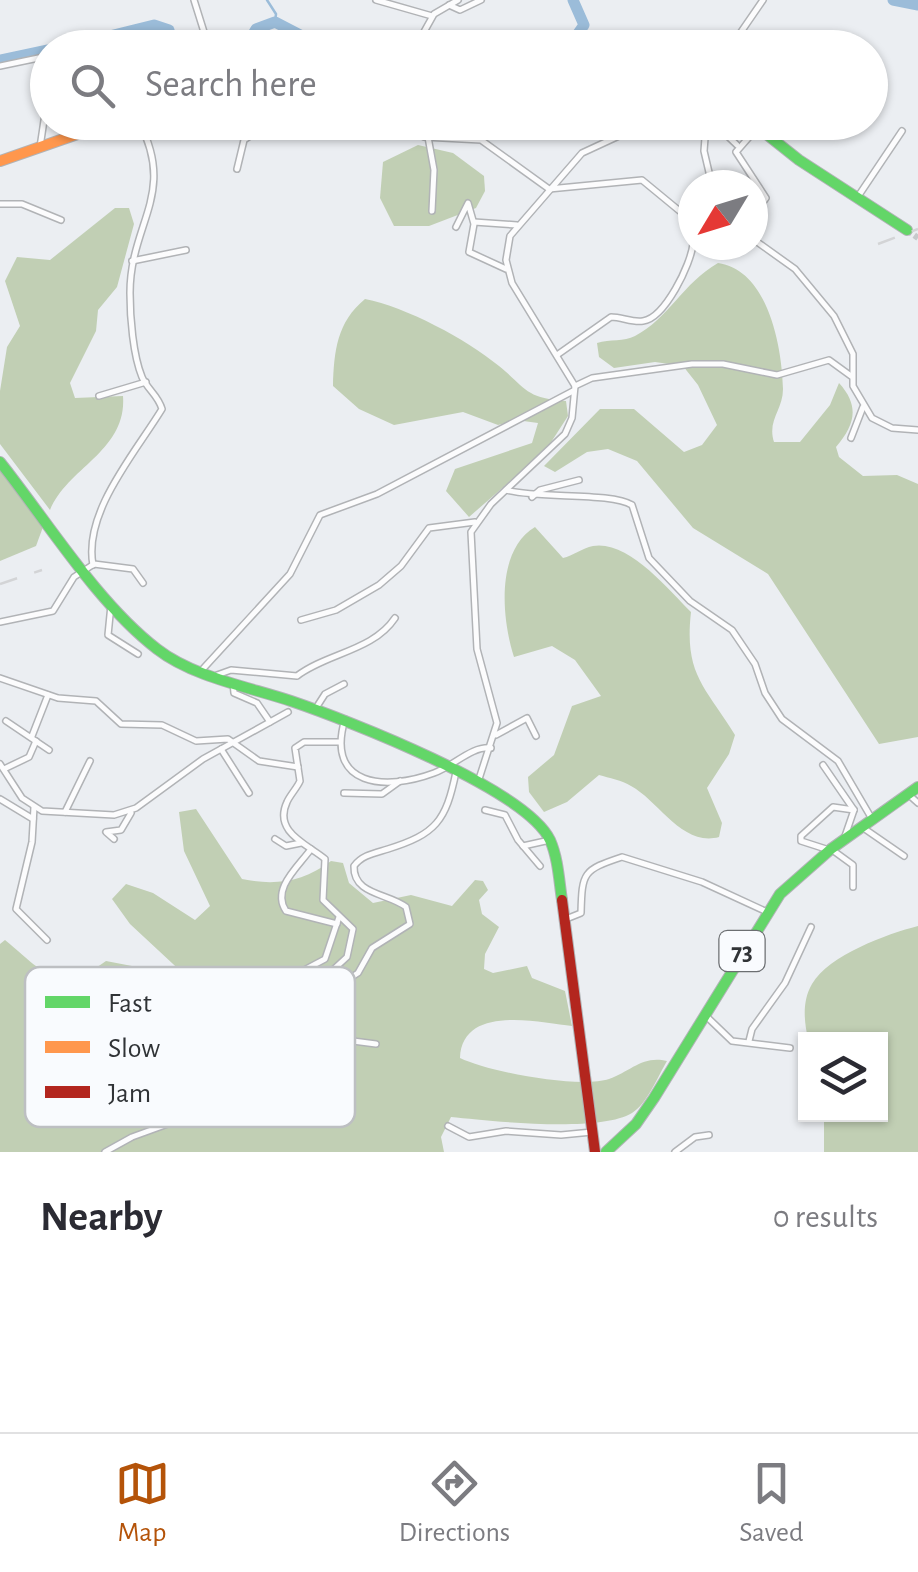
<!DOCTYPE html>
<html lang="en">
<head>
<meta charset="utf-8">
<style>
	body { margin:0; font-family:"Alegreya Sans",sans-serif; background:#f7f7f7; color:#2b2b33 }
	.controls { position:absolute; right:30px; bottom:30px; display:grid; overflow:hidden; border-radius:0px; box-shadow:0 2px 8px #0004 }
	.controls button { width:90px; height:90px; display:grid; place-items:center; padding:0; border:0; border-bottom:2px solid #e1e1e2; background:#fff; color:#2b2b33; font:50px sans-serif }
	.compass { position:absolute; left:678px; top:170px; width:90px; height:90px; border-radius:50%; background:#fff; box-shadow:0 2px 8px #0004; rotate:232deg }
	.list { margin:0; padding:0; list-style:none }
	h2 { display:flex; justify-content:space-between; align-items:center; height:130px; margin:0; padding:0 40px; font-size:42px }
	h2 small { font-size:32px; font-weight:400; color:#7c7c81 }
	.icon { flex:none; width:55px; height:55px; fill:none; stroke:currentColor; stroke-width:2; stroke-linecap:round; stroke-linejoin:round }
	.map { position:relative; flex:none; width:918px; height:1152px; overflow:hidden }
	.search { position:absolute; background:#fff; box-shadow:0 2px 8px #0004; left:30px; right:30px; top:30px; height:110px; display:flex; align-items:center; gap:25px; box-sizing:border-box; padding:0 35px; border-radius:55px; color:#7c7c81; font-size:38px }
	.sheet { height:280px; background:#fff }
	nav { display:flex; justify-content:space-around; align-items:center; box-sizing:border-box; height:140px; border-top:2px solid #e1e1e2; background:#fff; font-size:28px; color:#7c7c81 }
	nav a { display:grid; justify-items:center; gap:5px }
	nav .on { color:#b45309 }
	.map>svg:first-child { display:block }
	.forest { fill:#c1cfb4 }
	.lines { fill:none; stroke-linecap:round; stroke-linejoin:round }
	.stream { stroke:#9bbcd9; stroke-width:2.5 }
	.river { stroke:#9bbcd9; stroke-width:11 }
	.secondary-tunnel { stroke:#c6c9cc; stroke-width:6; stroke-dasharray:6 3; stroke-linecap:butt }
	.street-casing { stroke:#b1b3b6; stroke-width:8 }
	.fast-casing { stroke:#b1b3b6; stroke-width:12 }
	.slow-casing { stroke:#b1b3b6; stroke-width:12 }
	.jam-casing { stroke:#b1b3b6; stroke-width:12 }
	.street { stroke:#fcfcfd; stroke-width:5 }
	.fast { stroke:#63d668; stroke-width:10 }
	.slow { stroke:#ff974d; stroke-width:10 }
	.jam { stroke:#b3261e; stroke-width:10 }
	.rail { stroke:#d3d4d6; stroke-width:2.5; stroke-dasharray:18 18; stroke-linecap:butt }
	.labels { text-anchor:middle; stroke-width:8; stroke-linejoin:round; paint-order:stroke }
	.shield { fill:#f9fbfe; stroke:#6c6f72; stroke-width:2.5 }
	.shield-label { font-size:25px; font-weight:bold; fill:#303336 }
	.key { fill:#f9fbfe; stroke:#bdbfc2; stroke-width:2.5 }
	.key-label { font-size:28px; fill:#303336 }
</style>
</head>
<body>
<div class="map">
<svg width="918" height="1152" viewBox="0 0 918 1152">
	<rect width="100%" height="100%" fill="#ebeef2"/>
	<g class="forest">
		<polygon points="418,145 453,153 484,176 485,191 476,208 429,226 394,226 380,198 383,162"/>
		<path d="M115,208H129L134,224L117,287L98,310L96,331L70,383L75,398L123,396C127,451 68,467 50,510L0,444V391L7,347L20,326L5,281L17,257L50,260Z"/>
		<path d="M718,263C768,270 782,346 783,389C783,410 767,420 774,442H800L830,405L839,383C860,406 855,425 836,447L839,457L863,476L897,475L918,484V737L879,744L768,574L693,528L637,461L608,449L587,452L555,472L544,466L600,409H634L684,452L702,445L717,425L698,385L683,366L655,362L614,368L599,357L597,343C610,339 624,342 635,336C668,319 683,283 718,263Z"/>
		<path d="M365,299C406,307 466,339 499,366C527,389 525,398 566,401L568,416L546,450L469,517L446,491L455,469L532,443L538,423L516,420L498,425L463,412L394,425L359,409L333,386C334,351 337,322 365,299Z"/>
		<polygon points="0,470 43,527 36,546 0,561"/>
		<path d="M535,527L563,558C573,556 582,548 593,546C628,540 668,589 691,612C684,675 705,686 735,735L729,754L707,788L722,823L719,837C682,847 659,801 631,786C622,780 609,778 599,775L567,802L544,812L529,792L528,777L554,755L572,706L601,696L575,660L552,646L514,657C502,620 495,551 535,527Z"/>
		<path d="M196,809L242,879C275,886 303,882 331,861L343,863L349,883L373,903L411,895L452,906L475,880L483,881L488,890L479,900L482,914L499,927L485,954L484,969L493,973L527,966L532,978L565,991L572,1026C539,1022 462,1004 460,1058C489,1072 579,1089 609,1079C631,1071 643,1055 667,1061C658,1076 647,1104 632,1113C599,1133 492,1121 451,1117L441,1137L444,1152H0V944L5,940C43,971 57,996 106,961L132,966L160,1040L186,1068L203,1054L184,1013L187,977L130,924L112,899L126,884L153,893L195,920L210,906L184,851L179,812Z"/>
		<path d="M918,926V1152H824V1115L880,1114V1040L808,1039C804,1021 802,1001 812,984C829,955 887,934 918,926Z"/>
	</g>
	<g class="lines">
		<polyline class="stream" points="267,0 276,14 275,22"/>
		<g class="river">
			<polyline points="893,0 918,5"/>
			<polyline points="61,48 154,25 169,30 172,48"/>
			<polyline points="245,48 256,29 275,22 325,48"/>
			<polyline points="329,48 347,48"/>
			<polyline points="568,48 584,25 573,0"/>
			<polyline points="0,60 48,50"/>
		</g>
		<polyline class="secondary-tunnel" points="907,230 918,238"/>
		<g class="street-casing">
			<g id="street">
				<polyline points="194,0 209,48"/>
				<polyline points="376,0 432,16"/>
				<polyline points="449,5 460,10 481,0"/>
				<polyline points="85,48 124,38"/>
				<polyline points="415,48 434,14 458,0"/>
				<polyline points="730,48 763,0"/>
				<polyline points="0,66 48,56"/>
				<polyline points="420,130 424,137 481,140 549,189 642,180 693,222"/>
				<polyline points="428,137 434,170 432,211"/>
				<polyline points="40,147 48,94"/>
				<polyline points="237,169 244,140 272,122"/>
				<polyline points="712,185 704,151 706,125 714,123 737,145"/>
				<polyline points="857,198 902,131"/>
				<polyline points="0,204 22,204 61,220"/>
				<polyline points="753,216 766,198 736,152 757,128"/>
				<polyline points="474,222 517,225"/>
				<polyline points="456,227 468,203 474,224 469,252 506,269"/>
				<polyline points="753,239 795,269 834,316 853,354 853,386 872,418 892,428 918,430"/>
				<polyline points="132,261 186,250"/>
				<path d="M557,355L611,317C622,317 633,323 643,321C665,318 691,264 693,244"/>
				<polyline points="575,386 592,378 692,364 723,364 777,375 829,360 851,376"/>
				<polyline points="99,396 146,382"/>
				<polyline points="851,438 863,407"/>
				<path d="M506,490C540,499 611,492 632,505L649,558L690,601L732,630L755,664L765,693L782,719L838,761L872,819"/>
				<polyline points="532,497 540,490 579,480"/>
				<path d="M93,565C83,512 136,452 162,409C158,395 147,389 142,377C133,355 130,317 130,293C130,223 177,194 139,122"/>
				<polyline points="111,605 108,635 138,654"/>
				<polyline points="301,620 336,610 379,585 401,566 429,528 475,522"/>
				<polyline points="0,622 53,611 74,577 94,564 133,569 143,583"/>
				<polyline points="201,671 290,574 320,515 377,494 573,391"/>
				<path d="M217,675L231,670L297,676C327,653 373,651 395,618"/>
				<polyline points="0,678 58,698 96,701 121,724 162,725 196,741 228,739 259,761 298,767"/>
				<polyline points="316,708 325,694 344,684"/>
				<path d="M345,719C325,787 386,791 434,773C454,766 471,746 491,748"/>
				<polyline points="6,721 49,750"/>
				<polyline points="270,722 288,712"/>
				<polyline points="496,735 527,718 536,736"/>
				<polyline points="32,736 48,695"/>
				<path d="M340,742H304L295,748L300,781C297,788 290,795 287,802C273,832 307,844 325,859L323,900L353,929L347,957L309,992L311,1012L330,1038L376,1044"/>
				<polyline points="221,749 249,793"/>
				<polyline points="0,764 22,798 42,811 114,815 136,808 203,759 270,722 257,703 234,693 233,683"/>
				<polyline points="823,765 854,810 844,839"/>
				<polyline points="4,769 29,757 36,741"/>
				<polyline points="478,782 497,723 477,649 471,532 491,504 565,434 572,418 575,386 512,283 506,260 510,236 582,153 649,122"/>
				<polyline points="344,793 382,794 400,781"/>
				<polyline points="908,794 918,803"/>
				<polyline points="0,799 33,819"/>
				<polyline points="34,807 32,842 16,909 47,940"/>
				<polyline points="485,810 505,815 518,840 540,866"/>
				<polyline points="65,812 90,761"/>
				<polyline points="862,827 904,856"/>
				<polyline points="114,839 106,832 121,830 131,813"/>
				<polyline points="275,839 286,846 301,843"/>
				<polyline points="523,846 550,840"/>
				<path d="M311,849C298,867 271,889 286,911L337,924"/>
				<polyline points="831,849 853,865 853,887"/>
				<polyline points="829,850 801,841 801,836 833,807 854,810"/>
				<path d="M566,919L581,913C582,872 583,870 622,857L702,882L767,912"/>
				<path d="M307,995H324L358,973L372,948L410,924L406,907C388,893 353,895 354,866C362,855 375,853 388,849C436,834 446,821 456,772"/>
				<polyline points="706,1016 732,1041 790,1048"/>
				<polyline points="749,1041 752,1029 785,983 811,927"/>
				<polyline points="448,1126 469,1137 506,1131 561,1135 592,1132"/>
				<polyline points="105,1152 132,1137 220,1105 234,1094 276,1018 274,986 325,959 339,917"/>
				<polyline points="675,1152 695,1137 709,1135"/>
			</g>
		</g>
		<g class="fast-casing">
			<g id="fast">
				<polyline points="323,122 420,130 522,122"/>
				<polyline points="751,122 799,160 907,230"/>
				<path d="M0,462C47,521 97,603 157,649C193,677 249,687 291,701C347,720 526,789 550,840C558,858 559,880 562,900"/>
				<polyline points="606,1152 636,1124 654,1098 780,894 831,849 918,787"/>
			</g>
		</g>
		<g class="slow-casing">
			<polyline id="slow" points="0,161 112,122"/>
		</g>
		<g class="jam-casing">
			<polyline id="jam" points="562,900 595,1152"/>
		</g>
		<use href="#street" class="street"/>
		<use href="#fast" class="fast"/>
		<use href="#slow" class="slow"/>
		<use href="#jam" class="jam"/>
		<g class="rail">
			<polyline points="878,244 918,229"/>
			<polyline points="0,584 42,570"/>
		</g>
	</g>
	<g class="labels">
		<rect class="shield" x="719.5" y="931" width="45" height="40" rx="8"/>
		<g class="shield-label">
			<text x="742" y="960">73</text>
		</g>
	</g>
	<rect x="25" y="967" width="330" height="160" rx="15" class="key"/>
	<rect x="45" y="996" width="45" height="12" fill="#63d668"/>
	<rect x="45" y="1041" width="45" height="12" fill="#ff974d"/>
	<rect x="45" y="1086" width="45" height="12" fill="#b3261e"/>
	<g class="key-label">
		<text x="108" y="1012">Fast</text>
		<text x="108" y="1057">Slow</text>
		<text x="108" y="1102">Jam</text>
	</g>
</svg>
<div class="controls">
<button><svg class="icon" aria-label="layers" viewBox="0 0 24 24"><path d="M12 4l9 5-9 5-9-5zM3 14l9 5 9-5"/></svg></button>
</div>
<svg class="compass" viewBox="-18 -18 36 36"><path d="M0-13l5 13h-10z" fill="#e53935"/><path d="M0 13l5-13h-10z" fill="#7c7c81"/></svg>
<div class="search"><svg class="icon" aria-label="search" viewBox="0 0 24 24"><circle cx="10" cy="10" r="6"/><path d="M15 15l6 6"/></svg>Search here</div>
</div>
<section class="sheet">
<h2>Nearby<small>0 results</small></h2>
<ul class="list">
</ul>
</section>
<nav>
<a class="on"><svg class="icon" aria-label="map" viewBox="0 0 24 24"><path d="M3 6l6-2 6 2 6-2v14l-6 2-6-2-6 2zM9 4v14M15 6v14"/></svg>Map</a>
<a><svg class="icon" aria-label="directions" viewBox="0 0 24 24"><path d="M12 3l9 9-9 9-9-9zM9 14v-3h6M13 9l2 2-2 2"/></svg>Directions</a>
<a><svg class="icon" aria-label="saved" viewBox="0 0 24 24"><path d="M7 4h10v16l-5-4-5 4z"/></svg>Saved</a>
</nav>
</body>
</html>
